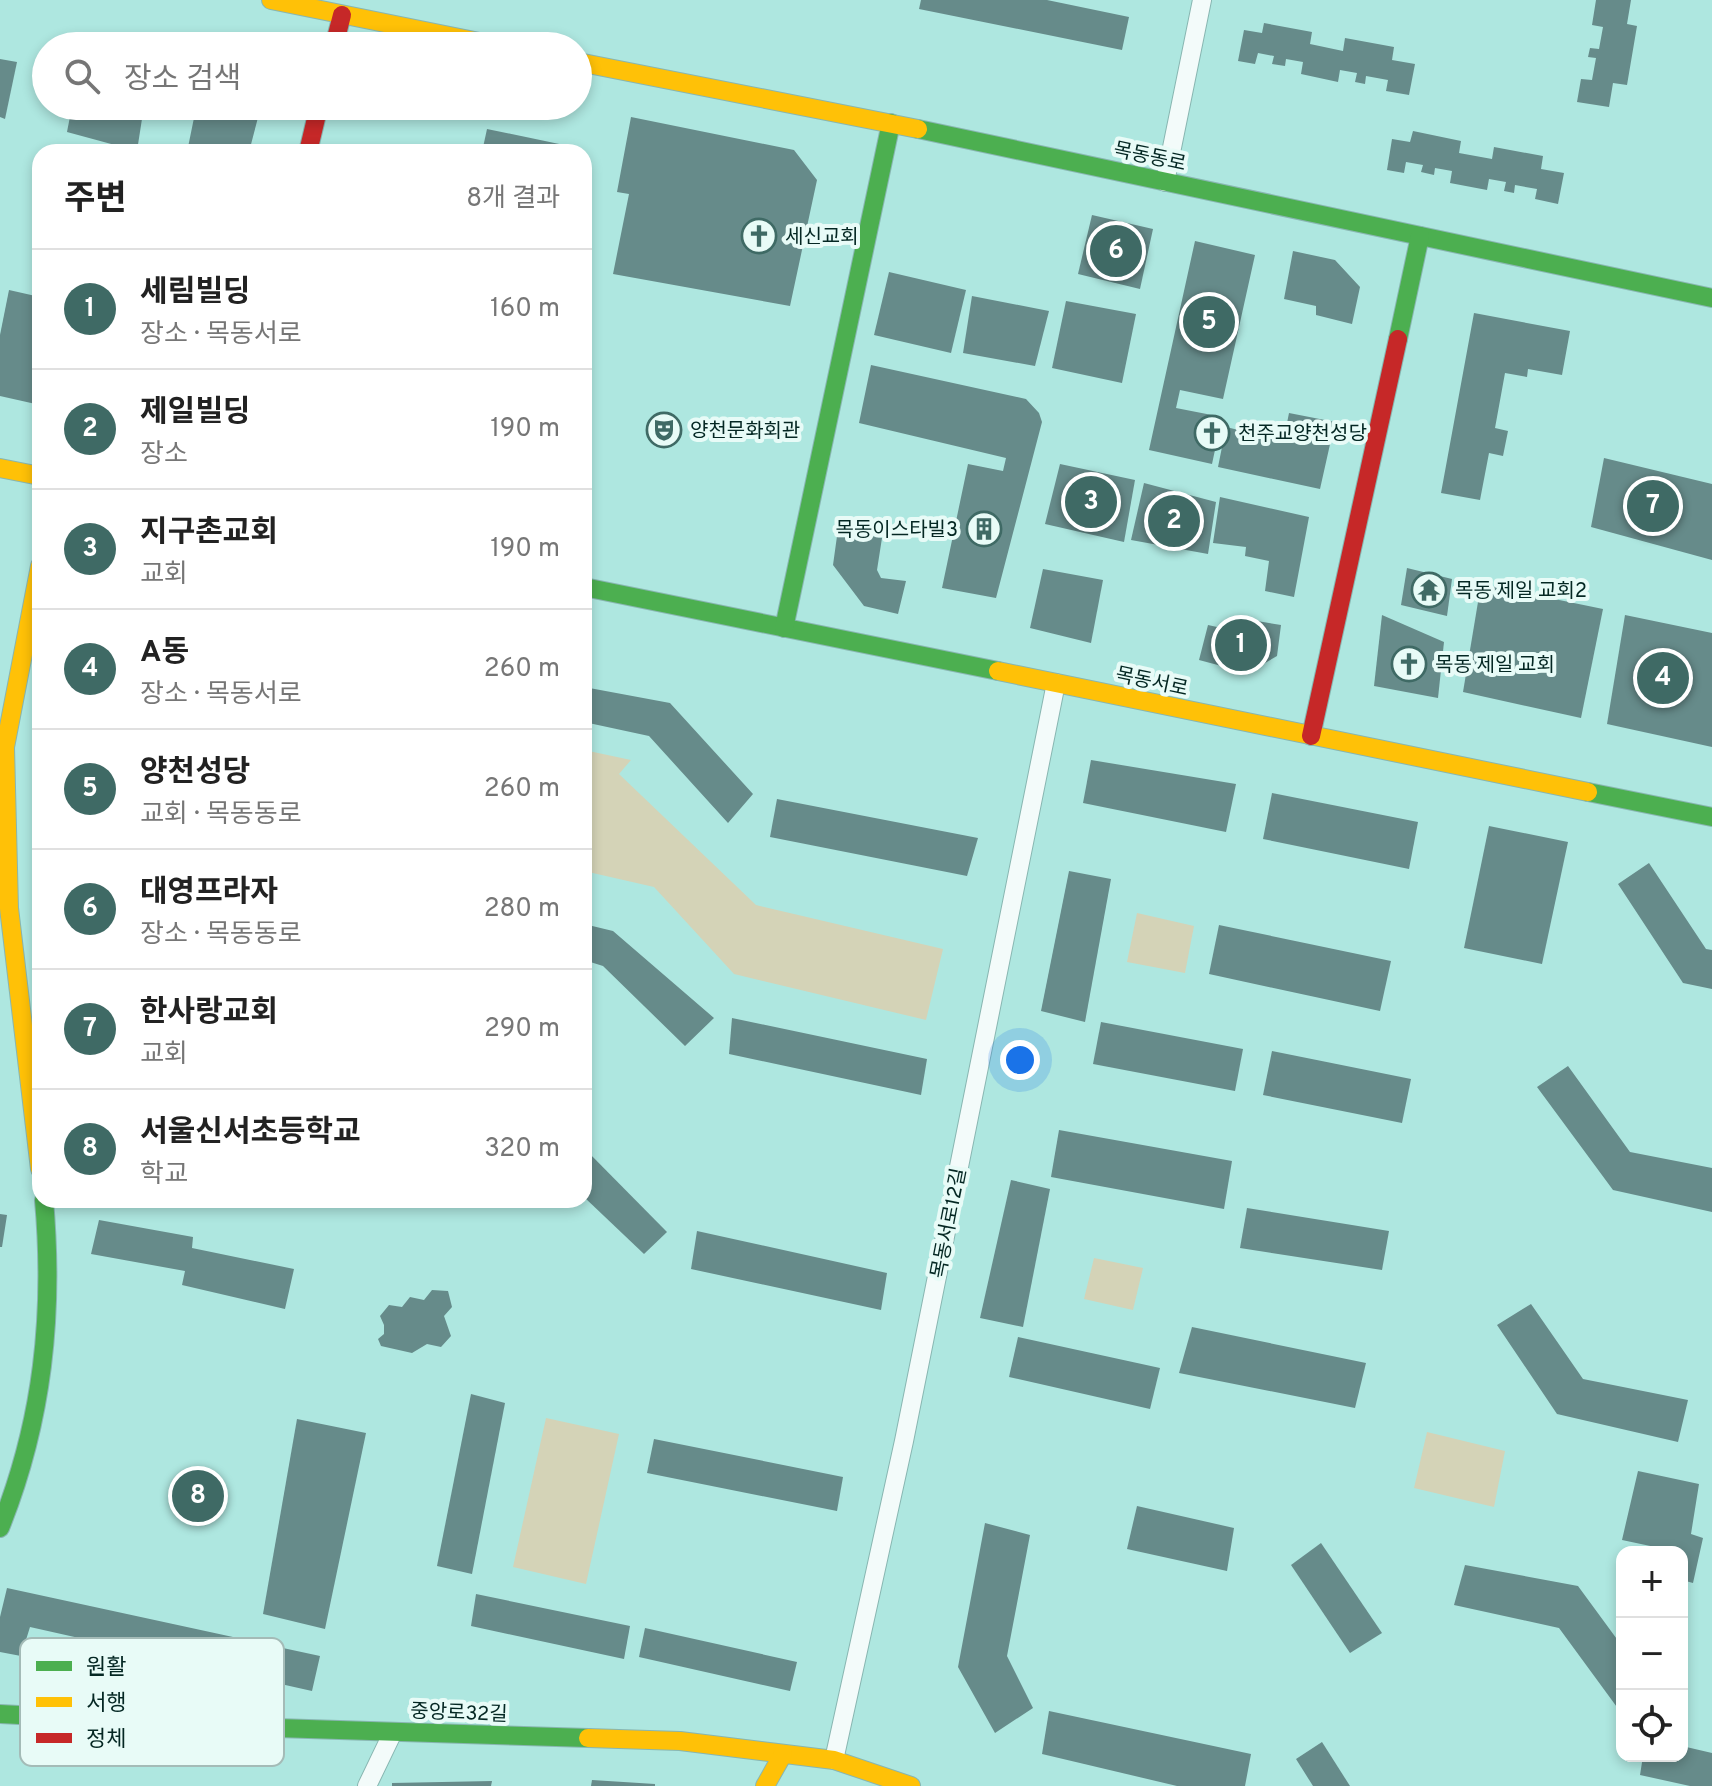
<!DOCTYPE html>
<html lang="ko">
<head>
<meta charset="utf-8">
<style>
	body { margin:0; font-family:Overpass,"Noto Sans KR",sans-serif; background:#f6f6f6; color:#222 }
	.controls { position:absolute; right:24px; bottom:24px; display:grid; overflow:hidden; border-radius:16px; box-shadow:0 4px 12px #0003 }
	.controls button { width:72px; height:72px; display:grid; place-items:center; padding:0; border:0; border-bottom:2px solid #e0e0e0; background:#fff; color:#222; font:40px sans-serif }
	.you { position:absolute; left:1020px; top:1060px; width:28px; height:28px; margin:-20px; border:6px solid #fff; border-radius:50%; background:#1a73e8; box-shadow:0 0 0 12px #1a73e833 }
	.badge { display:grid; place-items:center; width:52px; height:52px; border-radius:50%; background:#3f6a65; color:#fff; font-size:26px; font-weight:700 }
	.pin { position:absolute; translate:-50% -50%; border:4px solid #fff; box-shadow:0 2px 8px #0006 }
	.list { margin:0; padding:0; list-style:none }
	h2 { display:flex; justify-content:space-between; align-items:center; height:104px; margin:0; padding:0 32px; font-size:34px }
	h2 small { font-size:26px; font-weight:400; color:#767676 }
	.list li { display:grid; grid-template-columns:52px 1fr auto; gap:24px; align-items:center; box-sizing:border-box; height:120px; padding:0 32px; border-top:2px solid #e0e0e0 }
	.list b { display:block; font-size:30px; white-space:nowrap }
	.list p { margin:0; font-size:26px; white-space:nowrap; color:#767676 }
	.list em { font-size:26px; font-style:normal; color:#767676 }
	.icon { flex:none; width:44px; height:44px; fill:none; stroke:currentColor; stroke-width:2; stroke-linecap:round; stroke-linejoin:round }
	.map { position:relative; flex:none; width:1712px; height:1786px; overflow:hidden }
	.search { position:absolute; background:#fff; box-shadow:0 4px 12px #0003; left:32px; top:32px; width:560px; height:88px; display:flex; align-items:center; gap:20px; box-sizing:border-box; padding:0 28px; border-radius:44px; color:#767676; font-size:30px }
	.panel { position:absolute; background:#fff; box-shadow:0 4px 12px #0003; left:32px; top:144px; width:560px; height:1064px; border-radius:24px }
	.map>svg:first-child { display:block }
	.green { fill:#d4d3b7 }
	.building { fill:#668b8a }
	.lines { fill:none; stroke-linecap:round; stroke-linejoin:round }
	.street-casing { stroke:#88b6b1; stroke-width:20 }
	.fast-casing { stroke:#88b6b1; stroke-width:20 }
	.slow-casing { stroke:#88b6b1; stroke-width:20 }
	.jam-casing { stroke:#88b6b1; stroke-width:20 }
	.street { stroke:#f3fbfa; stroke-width:18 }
	.fast { stroke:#4caf50; stroke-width:18 }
	.slow { stroke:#ffc107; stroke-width:18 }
	.jam { stroke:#c62828; stroke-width:18 }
	.labels { text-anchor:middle; stroke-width:8; stroke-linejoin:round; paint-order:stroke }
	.street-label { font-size:20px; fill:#042723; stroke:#e8fbf7 }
	.poi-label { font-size:20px; fill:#042723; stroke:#e8fbf7; text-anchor:start }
	.key { fill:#e8fbf7; stroke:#a4bbb7; stroke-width:2 }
	.key-label { font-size:22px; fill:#042723 }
</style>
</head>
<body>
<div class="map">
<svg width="1712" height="1786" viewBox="0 0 1712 1786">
	<rect width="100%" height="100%" fill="#aee7e0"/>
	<g class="green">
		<polygon points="584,750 631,760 619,774 756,905 943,949 926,1020 734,974 654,887 584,871"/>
		<polygon points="1137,913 1194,926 1185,973 1127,962"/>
		<polygon points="1094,1258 1143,1268 1133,1310 1084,1299"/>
		<polygon points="546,1418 619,1434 586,1584 513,1567"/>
		<polygon points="1427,1432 1505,1451 1494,1507 1414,1488"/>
	</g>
	<g class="building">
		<polygon points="921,0 1047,0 1129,17 1122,50 919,9"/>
		<polygon points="1596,0 1631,0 1627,24 1637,26 1627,85 1613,83 1609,107 1577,102 1581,79 1592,80 1596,58 1588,57 1590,48 1599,49 1603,27 1592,25"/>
		<polygon points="1264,23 1312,32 1310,44 1343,51 1345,38 1394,47 1392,60 1415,64 1409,95 1386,91 1388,80 1366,76 1365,84 1355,82 1357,73 1340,70 1338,82 1301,74 1303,62 1286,59 1285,66 1272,64 1274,56 1258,53 1255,64 1238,61 1244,30 1262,33"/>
		<polygon points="0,59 17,62 5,119 0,117"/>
		<polygon points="72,106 144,106 137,151 67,132"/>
		<polygon points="261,106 249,152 187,152 195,113 168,107"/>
		<polygon points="631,117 794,150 817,180 790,306 613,274 629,194 617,192"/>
		<polygon points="487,129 564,145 562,152 482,152"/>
		<polygon points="1413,131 1461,141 1459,153 1492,159 1494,147 1543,156 1541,169 1564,173 1558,204 1535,199 1537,189 1515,185 1514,193 1504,191 1506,182 1489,179 1487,190 1450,183 1452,171 1435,168 1434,175 1421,172 1423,165 1406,162 1404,173 1387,170 1392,139 1410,142"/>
		<polygon points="1092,215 1153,229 1140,289 1078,274"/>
		<polygon points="1195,241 1255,255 1223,399 1180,390 1176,408 1222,417 1212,464 1149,450"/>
		<polygon points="1293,251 1335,260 1360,287 1352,324 1316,315 1316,306 1284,299"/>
		<polygon points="889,272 966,290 951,353 874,335"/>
		<polygon points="9,290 40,297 40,405 0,396 0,335"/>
		<polygon points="972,296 1049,311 1035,366 963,353"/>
		<polygon points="1066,301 1136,314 1122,383 1052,368"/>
		<polygon points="1474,313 1570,331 1562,375 1528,369 1527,377 1505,373 1495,428 1508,431 1503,456 1489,453 1480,500 1441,493"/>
		<polygon points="871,365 1026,399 1039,413 1042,422 996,598 942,588 968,464 1003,471 1006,458 859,423"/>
		<polygon points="1289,413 1335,422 1320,489 1218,467 1226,427 1251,433 1254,421 1286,428"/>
		<polygon points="1604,458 1712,484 1712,560 1591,527"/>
		<polygon points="1060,464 1135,480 1124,542 1045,524"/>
		<polygon points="1144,483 1216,502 1208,554 1131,540"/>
		<polygon points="1220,497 1309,517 1294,597 1265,591 1269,561 1245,556 1246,547 1213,543"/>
		<polygon points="838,529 882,538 877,570 881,578 906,581 898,614 864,606 833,565"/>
		<polygon points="1407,568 1452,579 1447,616 1401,605"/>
		<polygon points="1043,569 1103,580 1091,643 1030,628"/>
		<polygon points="1481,584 1603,609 1581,718 1463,692"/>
		<polygon points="1382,615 1444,642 1438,698 1374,686"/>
		<polygon points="1625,615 1712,633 1712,747 1607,724"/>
		<polygon points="1257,621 1281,625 1277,656 1248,673 1199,660 1208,625 1253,635"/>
		<polygon points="584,687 670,703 753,794 728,823 649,736 584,722"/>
		<polygon points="1091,760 1236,784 1226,832 1083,803"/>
		<polygon points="1272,793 1418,822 1409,869 1263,839"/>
		<polygon points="777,799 978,838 967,876 770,837"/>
		<polygon points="1489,826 1568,842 1542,964 1464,948"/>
		<polygon points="1649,863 1706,949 1712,950 1712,989 1683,983 1618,884"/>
		<polygon points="1069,871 1111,879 1085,1022 1041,1011"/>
		<polygon points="584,924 613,931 714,1018 685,1046 603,966 584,960"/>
		<polygon points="1219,925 1391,961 1380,1011 1209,974"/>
		<polygon points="732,1018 927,1059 921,1095 729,1054"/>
		<polygon points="1101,1022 1243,1049 1235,1091 1093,1064"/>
		<polygon points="1272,1051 1411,1079 1402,1123 1263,1095"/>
		<polygon points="1568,1066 1630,1152 1712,1168 1712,1212 1613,1190 1537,1087"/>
		<polygon points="1059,1130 1232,1161 1224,1209 1051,1177"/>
		<polygon points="584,1148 667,1232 644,1254 584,1197"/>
		<polygon points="1011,1180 1050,1189 1023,1327 980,1318"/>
		<polygon points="1247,1208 1389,1231 1382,1270 1240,1248"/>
		<polygon points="0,1214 7,1215 2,1247 0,1247"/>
		<polygon points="99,1220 193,1237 192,1248 294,1269 285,1309 182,1285 185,1271 91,1254"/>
		<polygon points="697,1231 887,1273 881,1310 691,1269"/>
		<polygon points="432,1290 448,1291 452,1307 444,1316 451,1336 441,1347 427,1344 412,1353 381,1346 378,1339 384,1334 384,1325 380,1316 389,1305 402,1307 410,1297 424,1300"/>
		<polygon points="1531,1304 1583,1379 1688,1400 1678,1442 1557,1414 1497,1325"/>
		<polygon points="1192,1327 1366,1363 1355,1408 1179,1373"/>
		<polygon points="1018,1337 1160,1368 1150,1409 1009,1377"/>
		<polygon points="471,1394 505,1403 472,1574 437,1566"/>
		<polygon points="297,1419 366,1433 325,1629 263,1614"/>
		<polygon points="654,1439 843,1477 837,1511 647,1473"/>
		<polygon points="1638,1471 1699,1484 1691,1534 1703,1538 1693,1583 1682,1580 1682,1552 1654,1552 1655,1547 1622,1540"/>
		<polygon points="1137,1506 1234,1528 1227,1571 1127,1549"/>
		<polygon points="985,1523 1030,1535 1007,1656 1033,1708 995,1733 958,1667"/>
		<polygon points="1321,1543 1382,1633 1350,1653 1291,1565"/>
		<polygon points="1465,1565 1578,1586 1622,1646 1622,1714 1559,1628 1454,1605"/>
		<polygon points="7,1588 320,1656 312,1691 197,1665 193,1681 134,1667 137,1651 30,1627 21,1656 0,1652 0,1617"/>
		<polygon points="476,1594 630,1626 624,1659 471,1626"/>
		<polygon points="645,1628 797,1662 790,1691 639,1657"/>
		<polygon points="1049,1711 1251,1754 1245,1786 1177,1786 1042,1754"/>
		<polygon points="1322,1742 1350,1786 1313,1786 1296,1759"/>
		<polygon points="1682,1746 1712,1753 1712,1786 1690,1786 1640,1775 1643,1756 1682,1756"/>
		<polygon points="592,1780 655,1784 655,1786 591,1786"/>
		<polygon points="492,1781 491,1786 392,1786 392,1783"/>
	</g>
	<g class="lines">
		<g class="street-casing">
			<g id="street">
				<polyline points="1165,182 1202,0"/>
				<polyline points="834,1760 904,1441 1056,683"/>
				<polyline points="367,1786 393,1732"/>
			</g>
		</g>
		<g class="fast-casing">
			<g id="fast">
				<polyline points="918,129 1712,298"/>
				<polyline points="1398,339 1420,236"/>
				<polyline points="584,587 998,671"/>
				<polyline points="784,628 891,123"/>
				<polyline points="1588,792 1712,817"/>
				<path d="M0,1528C43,1421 54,1314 44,1200"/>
				<polyline points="0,1714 243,1727 588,1738"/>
			</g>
		</g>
		<g class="slow-casing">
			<g id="slow">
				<polyline points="271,0 499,46"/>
				<polyline points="578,62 918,129"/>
				<polyline points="0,468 40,476"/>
				<polyline points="40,566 5,747 9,908 40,1169"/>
				<polyline points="998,671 1588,792"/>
				<polyline points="588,1738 680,1741 834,1760 911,1786"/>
				<polyline points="765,1786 783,1754"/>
			</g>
		</g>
		<g class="jam-casing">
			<g id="jam">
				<polyline points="334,46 342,15"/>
				<polyline points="308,152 319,106"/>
				<polyline points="1311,736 1398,339"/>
			</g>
		</g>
		<use href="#street" class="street"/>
		<use href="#fast" class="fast"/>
		<use href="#slow" class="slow"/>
		<use href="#jam" class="jam"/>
	</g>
	<defs>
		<g id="church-ring" transform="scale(1.8)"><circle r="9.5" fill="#e8fbf7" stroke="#3f6a65" stroke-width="1.5"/><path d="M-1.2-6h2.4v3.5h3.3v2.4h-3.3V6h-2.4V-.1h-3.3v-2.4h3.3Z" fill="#3f6a65"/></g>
		<g id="theatre-ring" transform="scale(1.8)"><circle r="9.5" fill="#e8fbf7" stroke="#3f6a65" stroke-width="1.5"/><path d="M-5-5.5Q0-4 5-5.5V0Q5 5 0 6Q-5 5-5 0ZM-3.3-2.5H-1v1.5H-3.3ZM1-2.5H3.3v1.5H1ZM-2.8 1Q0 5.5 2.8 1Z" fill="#3f6a65"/></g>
		<g id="building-ring" transform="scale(1.8)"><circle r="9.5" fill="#e8fbf7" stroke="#3f6a65" stroke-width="1.5"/><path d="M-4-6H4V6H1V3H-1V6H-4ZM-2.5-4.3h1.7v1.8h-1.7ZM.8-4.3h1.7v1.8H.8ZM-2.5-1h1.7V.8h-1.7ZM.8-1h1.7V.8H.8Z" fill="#3f6a65"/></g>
		<g id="temple-ring" transform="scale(1.8)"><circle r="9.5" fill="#e8fbf7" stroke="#3f6a65" stroke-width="1.5"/><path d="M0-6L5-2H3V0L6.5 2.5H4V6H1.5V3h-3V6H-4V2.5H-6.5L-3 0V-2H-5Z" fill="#3f6a65"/></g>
	</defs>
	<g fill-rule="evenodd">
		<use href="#church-ring" x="759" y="236"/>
		<use href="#theatre-ring" x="664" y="430"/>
		<use href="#church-ring" x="1212" y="433"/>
		<use href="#building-ring" x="984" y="529"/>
		<use href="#temple-ring" x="1429" y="590"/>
		<use href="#church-ring" x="1409" y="664"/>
	</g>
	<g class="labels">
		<g class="street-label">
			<text transform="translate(1150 156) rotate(12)" y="7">목동동로</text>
			<text transform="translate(1152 681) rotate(12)" y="7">목동서로</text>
			<text transform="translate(948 1223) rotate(-79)" y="7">목동서로12길</text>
			<text transform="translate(459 1712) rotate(2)" y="7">중앙로32길</text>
		</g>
		<g class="poi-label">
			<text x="785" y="243">세신교회</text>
			<text x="690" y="437">양천문화회관</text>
			<text x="1238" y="440">천주교양천성당</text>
			<text x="958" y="536" text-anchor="end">목동이스타빌3</text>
			<text x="1455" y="597">목동 제일 교회2</text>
			<text x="1435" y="671">목동 제일 교회</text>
		</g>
	</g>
	<rect x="20" y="1638" width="264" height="128" rx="12" class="key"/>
	<rect x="36" y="1661" width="36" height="10" fill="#4caf50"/>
	<rect x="36" y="1697" width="36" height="10" fill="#ffc107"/>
	<rect x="36" y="1733" width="36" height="10" fill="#c62828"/>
	<g class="key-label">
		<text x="86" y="1674">원활</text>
		<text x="86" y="1710">서행</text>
		<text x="86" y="1746">정체</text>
	</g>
</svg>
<div class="controls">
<button>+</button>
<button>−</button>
<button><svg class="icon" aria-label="locate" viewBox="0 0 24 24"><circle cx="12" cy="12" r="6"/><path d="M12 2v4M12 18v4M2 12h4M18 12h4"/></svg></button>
</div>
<div class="you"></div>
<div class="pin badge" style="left:1241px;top:645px">1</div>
<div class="pin badge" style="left:1174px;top:521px">2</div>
<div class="pin badge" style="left:1091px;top:502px">3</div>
<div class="pin badge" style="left:1663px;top:678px">4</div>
<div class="pin badge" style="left:1209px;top:322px">5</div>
<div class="pin badge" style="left:1116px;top:251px">6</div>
<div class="pin badge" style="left:1653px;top:506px">7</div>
<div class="pin badge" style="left:198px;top:1496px">8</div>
<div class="search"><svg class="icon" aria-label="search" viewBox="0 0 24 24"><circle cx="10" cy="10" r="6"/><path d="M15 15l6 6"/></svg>장소 검색</div>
<section class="panel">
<h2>주변<small>8개 결과</small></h2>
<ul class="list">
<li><span class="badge">1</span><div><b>세림빌딩</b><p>장소 · 목동서로</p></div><em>160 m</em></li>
<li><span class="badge">2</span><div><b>제일빌딩</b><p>장소</p></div><em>190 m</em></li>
<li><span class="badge">3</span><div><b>지구촌교회</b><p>교회</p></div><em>190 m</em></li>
<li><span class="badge">4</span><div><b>A동</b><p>장소 · 목동서로</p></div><em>260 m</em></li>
<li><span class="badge">5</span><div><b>양천성당</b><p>교회 · 목동동로</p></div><em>260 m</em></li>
<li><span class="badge">6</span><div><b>대영프라자</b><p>장소 · 목동동로</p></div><em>280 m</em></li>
<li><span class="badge">7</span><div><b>한사랑교회</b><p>교회</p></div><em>290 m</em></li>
<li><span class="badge">8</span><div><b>서울신서초등학교</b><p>학교</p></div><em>320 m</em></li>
</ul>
</section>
</div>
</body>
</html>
